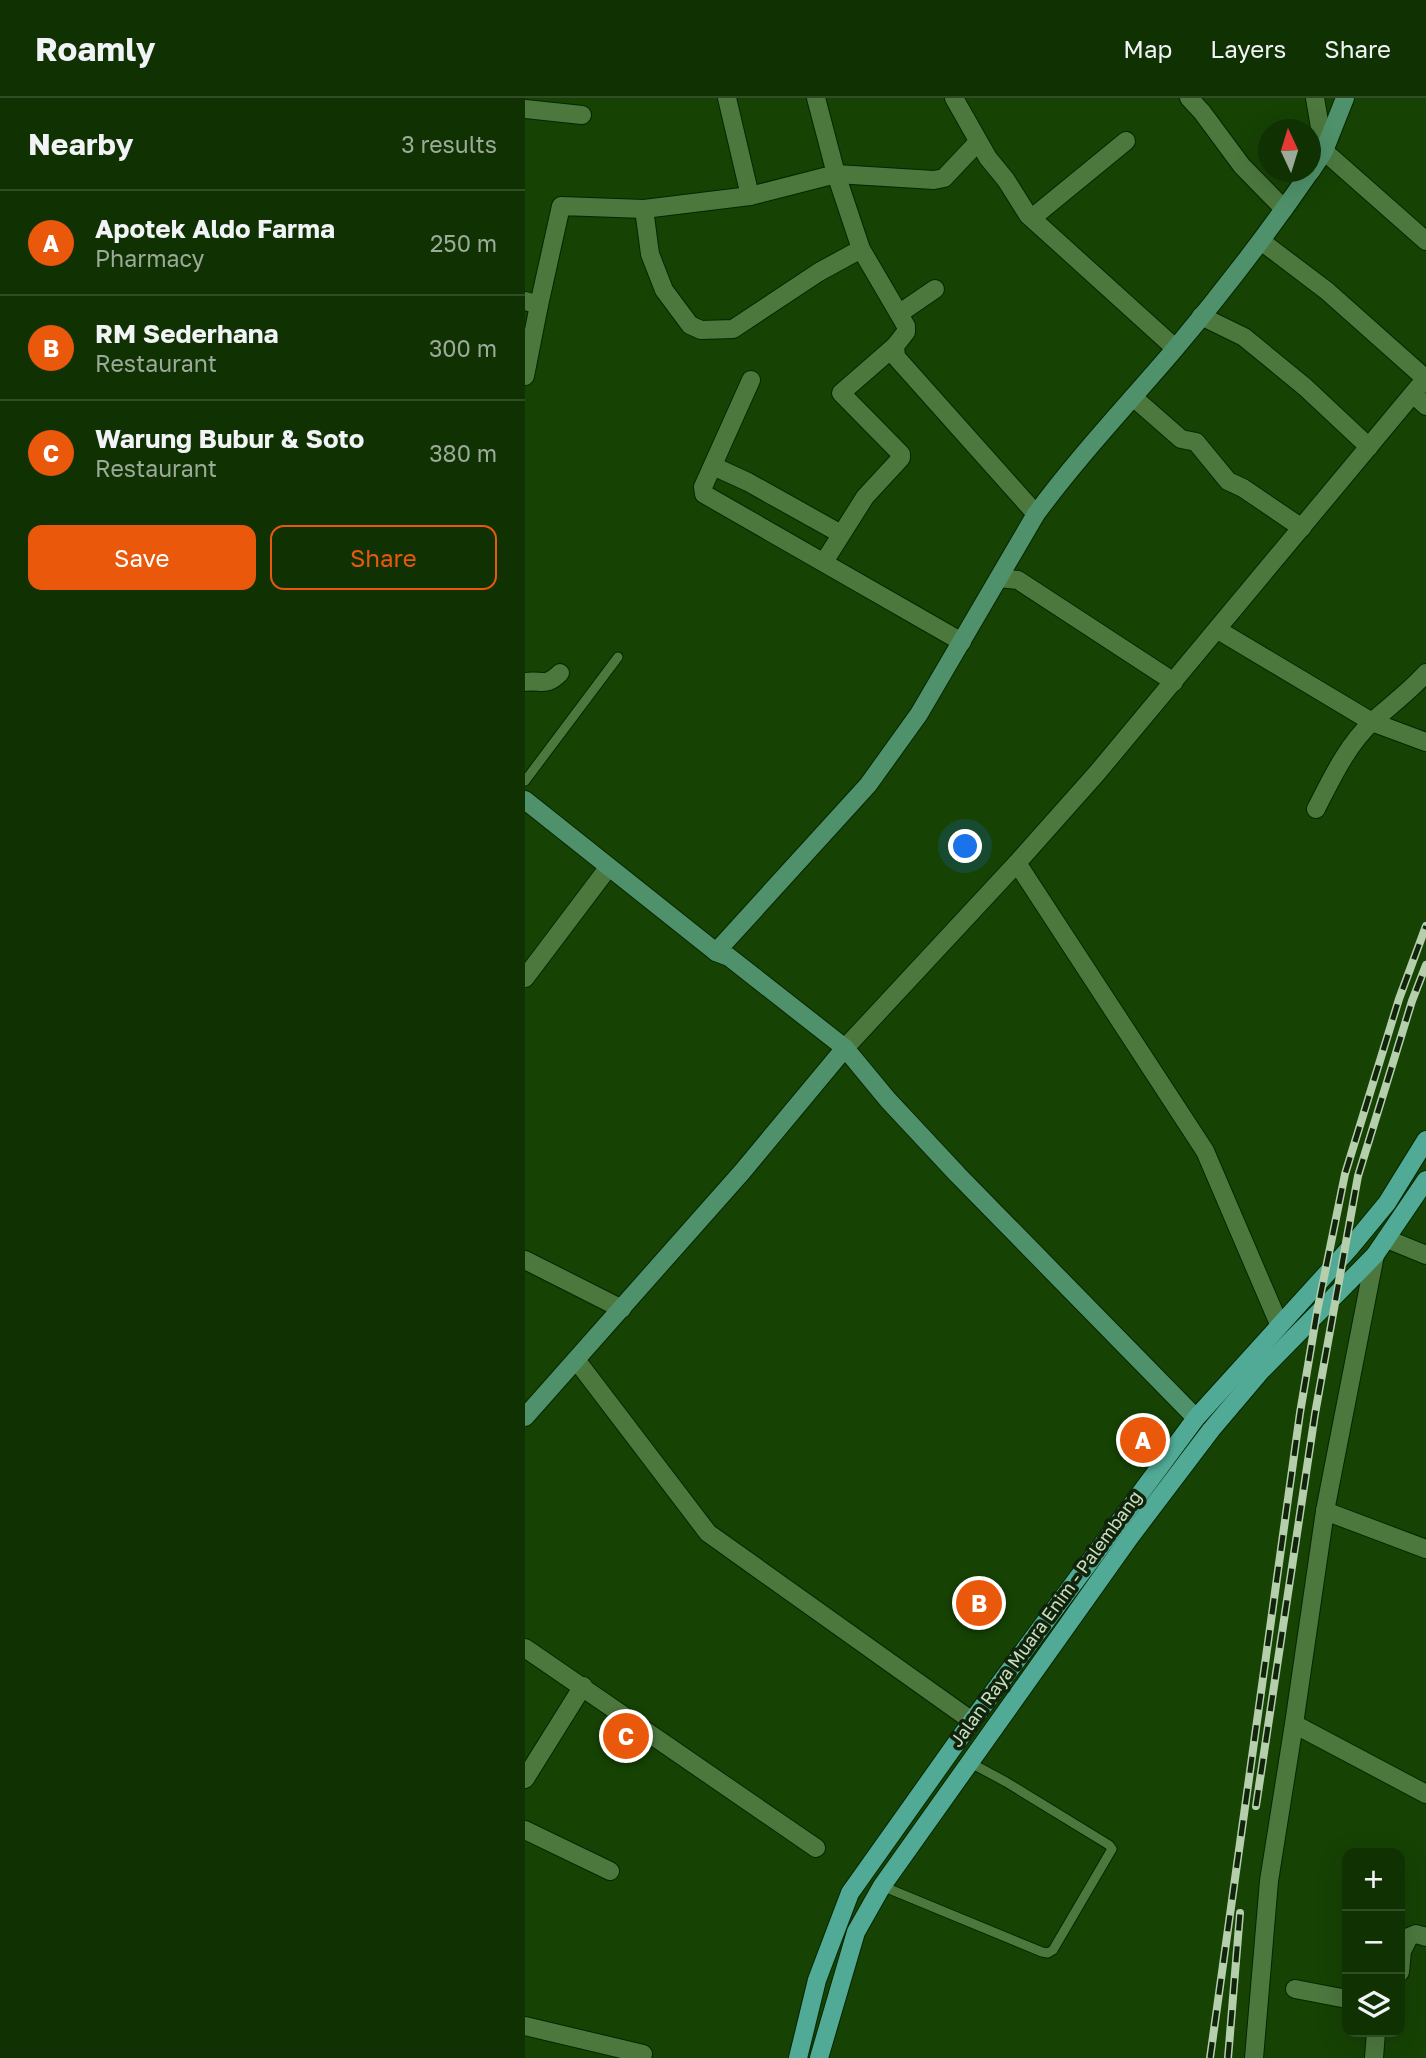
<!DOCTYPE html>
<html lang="en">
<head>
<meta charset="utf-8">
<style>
	body { margin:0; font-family:"Golos Text",sans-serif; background:#1e3e12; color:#f1f3f6 }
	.controls { position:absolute; right:21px; bottom:21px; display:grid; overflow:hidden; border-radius:14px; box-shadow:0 7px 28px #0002 }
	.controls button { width:63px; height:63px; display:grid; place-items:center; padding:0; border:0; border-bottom:2px solid #304d25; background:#103203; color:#f1f3f6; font:35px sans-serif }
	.compass { position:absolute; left:733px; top:21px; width:63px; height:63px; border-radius:50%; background:#103203; box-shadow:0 7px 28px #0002; rotate:356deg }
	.you { position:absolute; left:441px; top:749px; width:24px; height:24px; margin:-18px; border:5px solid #fff; border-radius:50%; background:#1a73e8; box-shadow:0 0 0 10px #1a73e833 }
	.badge { display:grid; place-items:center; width:46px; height:46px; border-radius:50%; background:#ea580c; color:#fff; font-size:23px; font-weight:700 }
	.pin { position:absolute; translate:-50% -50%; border:4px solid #fff; box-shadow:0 2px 7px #0006 }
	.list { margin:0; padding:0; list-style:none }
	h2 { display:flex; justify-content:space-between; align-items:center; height:91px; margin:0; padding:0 28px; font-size:30px }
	h2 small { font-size:23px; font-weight:400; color:#9caa9a }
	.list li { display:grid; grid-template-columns:46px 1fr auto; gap:21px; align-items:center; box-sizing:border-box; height:105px; padding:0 28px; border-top:2px solid #304d25 }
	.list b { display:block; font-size:26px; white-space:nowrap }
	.list p { margin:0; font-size:23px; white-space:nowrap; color:#9caa9a }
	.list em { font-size:23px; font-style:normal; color:#9caa9a }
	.actions { display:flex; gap:14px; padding:21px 28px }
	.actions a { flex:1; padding:16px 0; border:2px solid #ea580c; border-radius:14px; text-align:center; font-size:24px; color:#ea580c }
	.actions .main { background:#ea580c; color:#fff }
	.icon { flex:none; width:38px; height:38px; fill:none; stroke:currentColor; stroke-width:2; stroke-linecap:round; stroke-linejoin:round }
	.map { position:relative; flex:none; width:901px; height:1960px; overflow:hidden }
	header { display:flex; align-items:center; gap:42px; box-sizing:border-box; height:98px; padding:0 35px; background:#103203; border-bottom:2px solid #304d25 }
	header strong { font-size:33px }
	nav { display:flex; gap:38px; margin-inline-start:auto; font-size:24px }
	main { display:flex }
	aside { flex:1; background:#103203 }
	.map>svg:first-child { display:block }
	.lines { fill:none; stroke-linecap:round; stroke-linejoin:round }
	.lane-casing { stroke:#052600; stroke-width:11 }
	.street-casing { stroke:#052600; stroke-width:20 }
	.secondary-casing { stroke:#052600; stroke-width:20 }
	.primary-casing { stroke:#052600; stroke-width:20 }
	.lane { stroke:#4c783e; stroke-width:9 }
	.street { stroke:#4c783e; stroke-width:18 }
	.secondary { stroke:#4f916a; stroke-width:18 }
	.primary { stroke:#51aa96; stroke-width:18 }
	.rail-casing { stroke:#b5cfad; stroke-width:8 }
	.rail { stroke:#11230b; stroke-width:5; stroke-dasharray:16; stroke-linecap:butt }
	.labels { text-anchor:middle; stroke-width:7; stroke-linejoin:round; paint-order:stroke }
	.street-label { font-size:18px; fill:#c8e0c1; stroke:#11230b }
</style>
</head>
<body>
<header>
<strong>Roamly</strong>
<nav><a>Map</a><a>Layers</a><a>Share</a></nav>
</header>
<main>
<aside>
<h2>Nearby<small>3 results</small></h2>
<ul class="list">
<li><span class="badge">A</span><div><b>Apotek Aldo Farma</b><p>Pharmacy</p></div><em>250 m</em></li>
<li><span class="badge">B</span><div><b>RM Sederhana</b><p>Restaurant</p></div><em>300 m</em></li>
<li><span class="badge">C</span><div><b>Warung Bubur &amp; Soto</b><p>Restaurant</p></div><em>380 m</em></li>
</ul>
<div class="actions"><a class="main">Save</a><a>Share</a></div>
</aside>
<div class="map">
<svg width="901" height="1960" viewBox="0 0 901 1960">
	<rect width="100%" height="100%" fill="#164204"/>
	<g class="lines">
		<g class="lane-casing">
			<g id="lane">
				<polyline points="0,683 93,559"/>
				<polyline points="357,1788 517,1854 523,1855 528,1852 587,1751 584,1747 481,1684 444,1664"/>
			</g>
		</g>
		<g class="street-casing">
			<g id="street">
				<polyline points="202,0 225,98"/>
				<polyline points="291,0 311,76 336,151 381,228 381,234 370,248 371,259 511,416"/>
				<polyline points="429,0 463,60 481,82 503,117 650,250"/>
				<polyline points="664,0 677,14 717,68 759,111"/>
				<polyline points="790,0 799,53 901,143"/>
				<polyline points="0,11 57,17"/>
				<polyline points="119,111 125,156 139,192 165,227 176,232 208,231 294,174 336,151"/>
				<polyline points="507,120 601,43"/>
				<polyline points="736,143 802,193 901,281"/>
				<polyline points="0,203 14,207 0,278"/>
				<polyline points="14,207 36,108 119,111 225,98 311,76 409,82 419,80 453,44"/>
				<polyline points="375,215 410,191"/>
				<polyline points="676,218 719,239 780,289 844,349"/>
				<polyline points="226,282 178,389 179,396 437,544"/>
				<polyline points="888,296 901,308"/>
				<polyline points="608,299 656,341 671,344 703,383 718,390 777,430"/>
				<polyline points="188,368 223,384 316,436"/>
				<polyline points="299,464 340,399 376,360 376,356 316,295 370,248"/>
				<polyline points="474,480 493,482 649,584"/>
				<polyline points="693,532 847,624 901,644"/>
				<path d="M0,584C17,581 20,590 35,575"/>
				<path d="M791,711C807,680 822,647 848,623C866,607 885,593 901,575"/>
				<polyline points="492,765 680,1053 754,1226"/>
				<polyline points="0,880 83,770"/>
				<polyline points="320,950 492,765 572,675 901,280"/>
				<polyline points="862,1141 901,1157"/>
				<polyline points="850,1157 800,1413 769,1626 901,1696"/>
				<polyline points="0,1162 97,1211"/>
				<polyline points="52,1263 183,1435 447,1623"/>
				<polyline points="800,1413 901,1451"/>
				<polyline points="0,1550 291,1750"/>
				<polyline points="0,1681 58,1588"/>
				<polyline points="0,1732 85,1773"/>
				<polyline points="875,1874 877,1853 884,1839 891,1836 901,1839"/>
				<polyline points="770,1891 822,1901"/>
				<polyline points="0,1928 118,1956"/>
				<polyline points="729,1960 744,1783 769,1626"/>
				<polyline points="849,1960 851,1934"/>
			</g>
		</g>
		<g class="secondary-casing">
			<g id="secondary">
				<polyline points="786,73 799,53 820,0"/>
				<polyline points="0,702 191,854 204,859 320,950 363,1002 433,1077 671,1320"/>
				<path d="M191,854L343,687L394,616L511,416C553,359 602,307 649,252C697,195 743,135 785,74"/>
				<polyline points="0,1319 217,1074 320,950"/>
			</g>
		</g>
		<g class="primary-casing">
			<g id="primary">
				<polyline points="273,1960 292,1882 325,1795 447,1623 671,1320 824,1151 862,1105 901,1042"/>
				<polyline points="294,1960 331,1834 357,1788 605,1439 686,1332 736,1273 850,1157 901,1082"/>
			</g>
		</g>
		<use href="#lane" class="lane"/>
		<use href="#street" class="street"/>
		<use href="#secondary" class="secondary"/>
		<use href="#primary" class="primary"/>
		<g class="rail-casing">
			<g id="rail">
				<polyline points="731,1708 790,1316 833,1078 887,903 901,867"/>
				<polyline points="685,1960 775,1315 792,1214 820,1076 874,901 901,828"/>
				<polyline points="703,1960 715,1815"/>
			</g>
		</g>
		<use href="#rail" class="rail"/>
	</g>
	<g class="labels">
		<g class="street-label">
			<text transform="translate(521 1521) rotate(-54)" y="6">Jalan Raya Muara Enim - Palembang</text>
		</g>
	</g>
</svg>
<div class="controls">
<button>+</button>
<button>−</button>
<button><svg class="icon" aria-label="layers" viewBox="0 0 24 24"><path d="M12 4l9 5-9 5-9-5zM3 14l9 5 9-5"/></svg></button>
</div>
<svg class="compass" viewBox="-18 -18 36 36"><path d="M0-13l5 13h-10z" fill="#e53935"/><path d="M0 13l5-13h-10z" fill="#9caa9a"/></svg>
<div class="you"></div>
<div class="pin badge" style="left:618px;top:1342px">A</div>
<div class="pin badge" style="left:454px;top:1505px">B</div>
<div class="pin badge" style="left:101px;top:1638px">C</div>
</div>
</main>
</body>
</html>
